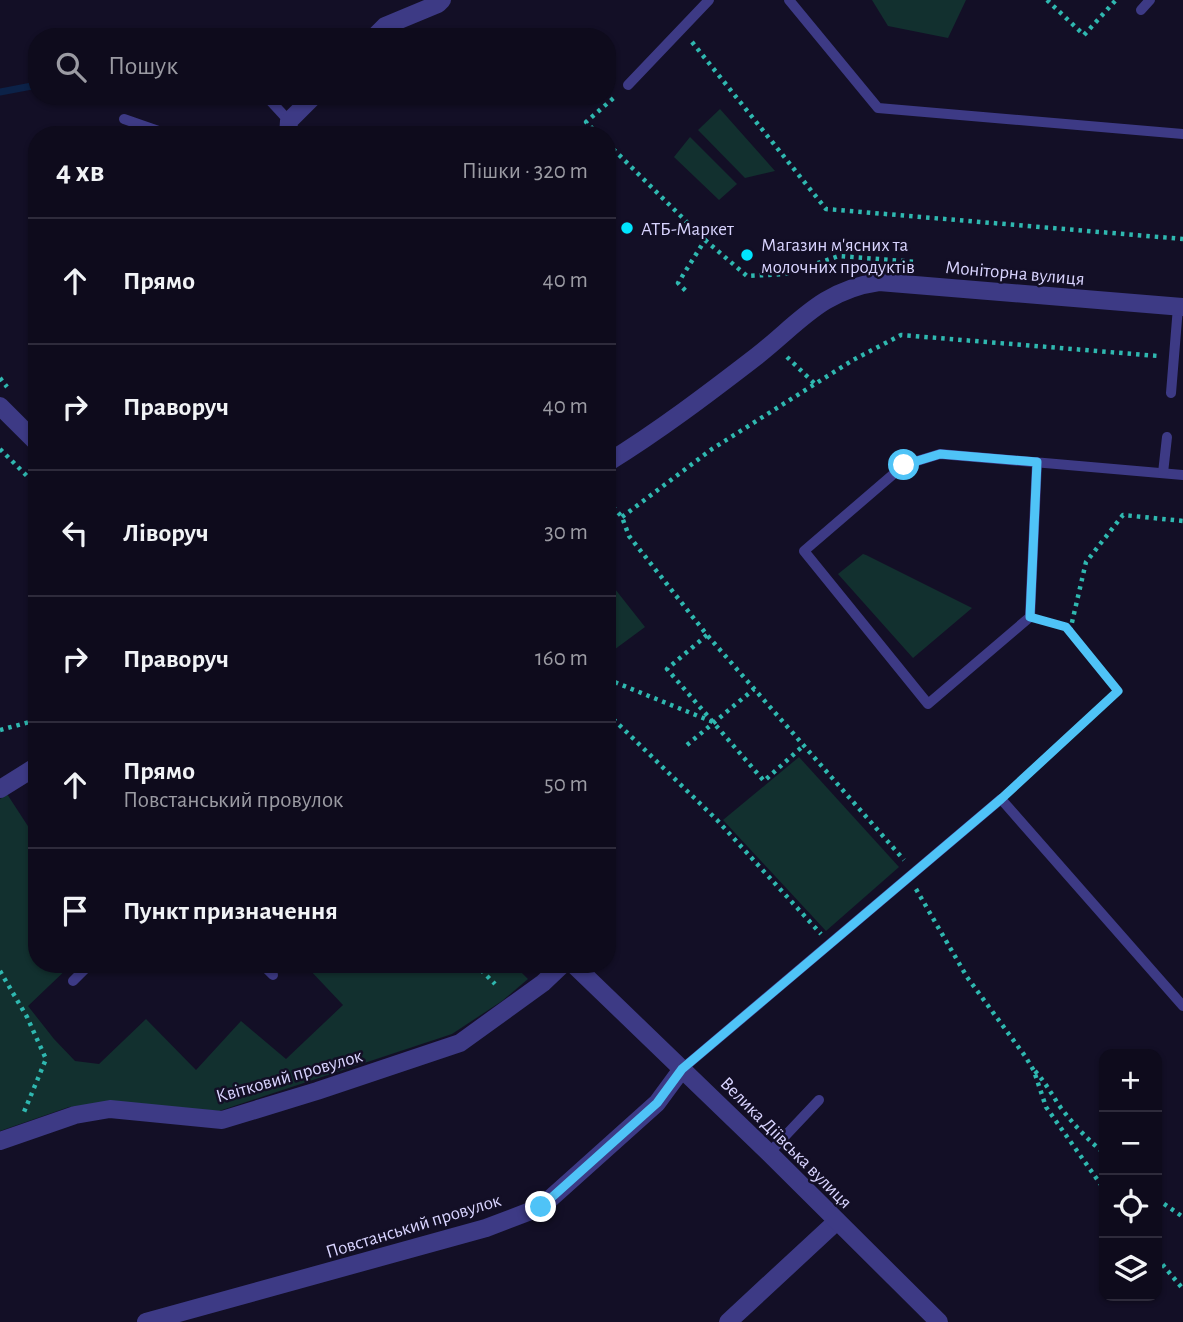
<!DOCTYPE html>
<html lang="uk">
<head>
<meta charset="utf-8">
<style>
	body { margin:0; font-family:"Alegreya Sans",sans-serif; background:#171425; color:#f1f3f6 }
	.controls { position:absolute; right:21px; bottom:21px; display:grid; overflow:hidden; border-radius:14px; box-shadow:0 2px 5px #0004 }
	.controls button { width:63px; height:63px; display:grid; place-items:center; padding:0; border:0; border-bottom:2px solid #2e2b3b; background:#0e0b1c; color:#f1f3f6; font:35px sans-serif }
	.stop { position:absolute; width:21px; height:21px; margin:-16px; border:5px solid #4fc3f7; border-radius:50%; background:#fff }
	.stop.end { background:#4fc3f7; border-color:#fff; box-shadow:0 2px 7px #0008 }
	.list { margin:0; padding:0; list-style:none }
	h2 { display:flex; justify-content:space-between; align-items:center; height:91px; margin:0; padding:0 28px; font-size:30px }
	h2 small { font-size:23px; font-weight:400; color:#9b9ba3 }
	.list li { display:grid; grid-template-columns:46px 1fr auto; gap:21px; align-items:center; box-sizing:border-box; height:126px; padding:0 28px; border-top:2px solid #2e2b3b }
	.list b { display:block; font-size:26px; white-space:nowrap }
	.list p { margin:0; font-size:23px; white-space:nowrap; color:#9b9ba3 }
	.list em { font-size:23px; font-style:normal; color:#9b9ba3 }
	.icon { flex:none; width:38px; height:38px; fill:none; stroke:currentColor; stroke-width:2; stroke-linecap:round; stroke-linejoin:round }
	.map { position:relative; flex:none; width:1183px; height:1322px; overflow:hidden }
	.search { position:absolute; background:#0e0b1c; box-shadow:0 2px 5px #0004; left:28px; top:28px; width:588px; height:77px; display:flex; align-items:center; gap:18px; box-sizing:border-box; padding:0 24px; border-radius:28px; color:#9b9ba3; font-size:26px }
	.panel { position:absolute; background:#0e0b1c; box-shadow:0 2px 5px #0004; left:28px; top:126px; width:588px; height:847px; border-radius:28px }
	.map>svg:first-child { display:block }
	.green { fill:#12302f }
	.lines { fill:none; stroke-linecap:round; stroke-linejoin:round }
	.stream { stroke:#0c2248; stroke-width:7 }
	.path { stroke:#2fb8b0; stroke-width:4.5; stroke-dasharray:3.5 5; stroke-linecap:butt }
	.service { stroke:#3d3a85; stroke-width:10 }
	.minor { stroke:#3d3a85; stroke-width:18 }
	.tertiary { stroke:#3d3a85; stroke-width:18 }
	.route { stroke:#4fc3f7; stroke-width:9 }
	.poi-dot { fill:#00e5ff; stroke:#130f26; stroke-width:2.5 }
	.labels { text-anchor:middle; stroke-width:5; stroke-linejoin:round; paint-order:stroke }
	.poi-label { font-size:19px; fill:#d9d4ff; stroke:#130f26; text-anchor:start }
	.street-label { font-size:19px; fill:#d9d4ff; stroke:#130f26 }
</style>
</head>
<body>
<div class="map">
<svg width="1183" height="1322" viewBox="0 0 1183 1322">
	<rect width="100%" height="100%" fill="#130f26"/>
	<g class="green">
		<polygon points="872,0 966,0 948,38 888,26"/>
		<polygon points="720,109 775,171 745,178 698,130"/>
		<polygon points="690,137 737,184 719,200 674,157"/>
		<polygon points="863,554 866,555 972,608 913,658 838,574"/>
		<polygon points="615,589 645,627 607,655 607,591"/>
		<polygon points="799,757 899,867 826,931 723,820"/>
		<polygon points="7,794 37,840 37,964 72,964 28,1006 54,1039 75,1061 99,1064 146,1019 196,1070 241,1021 286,1059 343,1005 308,968 310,964 513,964 528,979 502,1001 452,1034 219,1111 118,1103 69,1107 0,1131 0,799"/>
	</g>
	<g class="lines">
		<polyline class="stream" points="0,92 37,85"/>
		<g class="path">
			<polyline points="1047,0 1084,35 1116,0"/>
			<polyline points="692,42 826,209 1183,239"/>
			<polyline points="599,135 586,122 617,95"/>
			<polyline points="607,143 705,240 678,283 687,292"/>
			<polyline points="705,240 747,276 785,274 839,256 917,262"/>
			<polyline points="787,357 815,384"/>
			<polyline points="0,378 7,387"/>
			<polyline points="0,449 37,486"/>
			<polyline points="607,500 622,517 629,536 707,635 904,860"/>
			<polyline points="622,517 712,449 853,360 901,335 1158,356"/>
			<polyline points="1070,631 1086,562 1123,515 1183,521"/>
			<polyline points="707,635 667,669 764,781 803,746"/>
			<polyline points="607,679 713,722"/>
			<polyline points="607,713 717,820 821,934"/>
			<polyline points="0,730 37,720"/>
			<polyline points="687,745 754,689"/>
			<polyline points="1013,788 1118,691 1066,627 1045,621"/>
			<polyline points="916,889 967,977 1025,1056 1034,1071 1046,1107 1104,1189"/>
			<polyline points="475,964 495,984"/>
			<polyline points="0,971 27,1017 46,1059 24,1112"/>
			<path d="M1035,1071C1046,1083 1052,1095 1061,1108C1074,1125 1088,1140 1104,1153"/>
			<polyline points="1157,1199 1183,1217"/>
			<polyline points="1157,1258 1183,1289"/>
		</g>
		<g class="service">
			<polyline points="789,0 878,108 1183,134"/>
			<polyline points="1141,10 1150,0"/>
			<polyline points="628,85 709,0"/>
			<polyline points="266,96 289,121"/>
			<polyline points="124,119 170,135"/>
			<polyline points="1171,393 1178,307"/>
			<polyline points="1037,462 1030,617 928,704 804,551 904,465 940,454 1183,475"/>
			<polyline points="1163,473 1167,437"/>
			<polyline points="262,964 273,975"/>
			<polyline points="73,981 90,964"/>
			<polyline points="682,1069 1001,799 1183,1006"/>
			<polyline points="769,1153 819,1100"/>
		</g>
		<g class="minor">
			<polyline points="374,37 385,26 438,4 442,0"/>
			<polyline points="288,135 289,121 314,96"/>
			<polyline points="0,789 37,766"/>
			<polyline points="0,1141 75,1115 110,1109 222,1120 317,1091 460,1043 543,983 563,964"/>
			<polyline points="146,1322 486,1228 541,1207 657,1103 682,1069"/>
			<polyline points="728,1322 837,1221"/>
		</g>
		<g class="tertiary">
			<polyline points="0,406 37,443"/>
			<path d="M607,463C659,431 709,393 757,356C799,323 822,290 879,282L1183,307"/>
			<polyline points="573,964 769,1153 939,1322"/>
		</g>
	</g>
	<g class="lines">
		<polyline class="route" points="541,1207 657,1103 682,1069 1001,799 1118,691 1066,627 1030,617 1037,462 940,454 904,465"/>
	</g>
	<g class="poi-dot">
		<circle cx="627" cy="228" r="7"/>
		<circle cx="747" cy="255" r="7"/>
	</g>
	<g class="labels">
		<g class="poi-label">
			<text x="641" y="235">АТБ-Маркет</text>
			<text x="761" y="251">Магазин м'ясних та<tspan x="761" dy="22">молочних продуктів</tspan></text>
		</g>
		<g class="street-label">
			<text transform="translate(1015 272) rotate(5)" y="7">Моніторна вулиця</text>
			<text transform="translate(289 1075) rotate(-16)" y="7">Квітковий провулок</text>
			<text transform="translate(787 1142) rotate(45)" y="7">Велика Діївська вулиця</text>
			<text transform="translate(413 1225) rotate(-17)" y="7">Повстанський провулок</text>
		</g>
	</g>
</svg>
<div class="controls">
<button>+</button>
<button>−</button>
<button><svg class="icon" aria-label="locate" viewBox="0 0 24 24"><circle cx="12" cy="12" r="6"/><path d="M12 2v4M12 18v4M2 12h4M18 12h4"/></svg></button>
<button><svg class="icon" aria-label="layers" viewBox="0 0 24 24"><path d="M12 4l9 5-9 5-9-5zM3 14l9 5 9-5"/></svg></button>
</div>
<div class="stop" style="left:904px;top:465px"></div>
<div class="stop end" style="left:541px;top:1207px"></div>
<div class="search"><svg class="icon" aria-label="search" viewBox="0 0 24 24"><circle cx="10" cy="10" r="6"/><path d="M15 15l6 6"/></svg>Пошук</div>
<section class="panel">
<h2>4 хв<small>Пішки · 320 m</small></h2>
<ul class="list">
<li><svg class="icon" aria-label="ahead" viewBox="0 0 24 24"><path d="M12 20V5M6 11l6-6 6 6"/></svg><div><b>Прямо</b></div><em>40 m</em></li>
<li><svg class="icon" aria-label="right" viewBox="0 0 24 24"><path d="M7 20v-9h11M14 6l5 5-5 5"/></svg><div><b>Праворуч</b></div><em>40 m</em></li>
<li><svg class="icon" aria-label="left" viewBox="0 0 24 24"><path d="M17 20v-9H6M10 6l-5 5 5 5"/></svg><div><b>Ліворуч</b></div><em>30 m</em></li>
<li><svg class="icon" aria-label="right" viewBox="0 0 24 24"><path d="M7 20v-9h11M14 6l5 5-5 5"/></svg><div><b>Праворуч</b></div><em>160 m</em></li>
<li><svg class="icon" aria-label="ahead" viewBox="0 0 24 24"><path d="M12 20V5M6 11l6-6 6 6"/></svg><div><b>Прямо</b><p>Повстанський провулок</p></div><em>50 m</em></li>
<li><svg class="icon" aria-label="arrive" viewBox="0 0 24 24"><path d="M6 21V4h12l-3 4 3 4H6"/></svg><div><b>Пункт призначення</b></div></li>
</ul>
</section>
</div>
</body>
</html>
